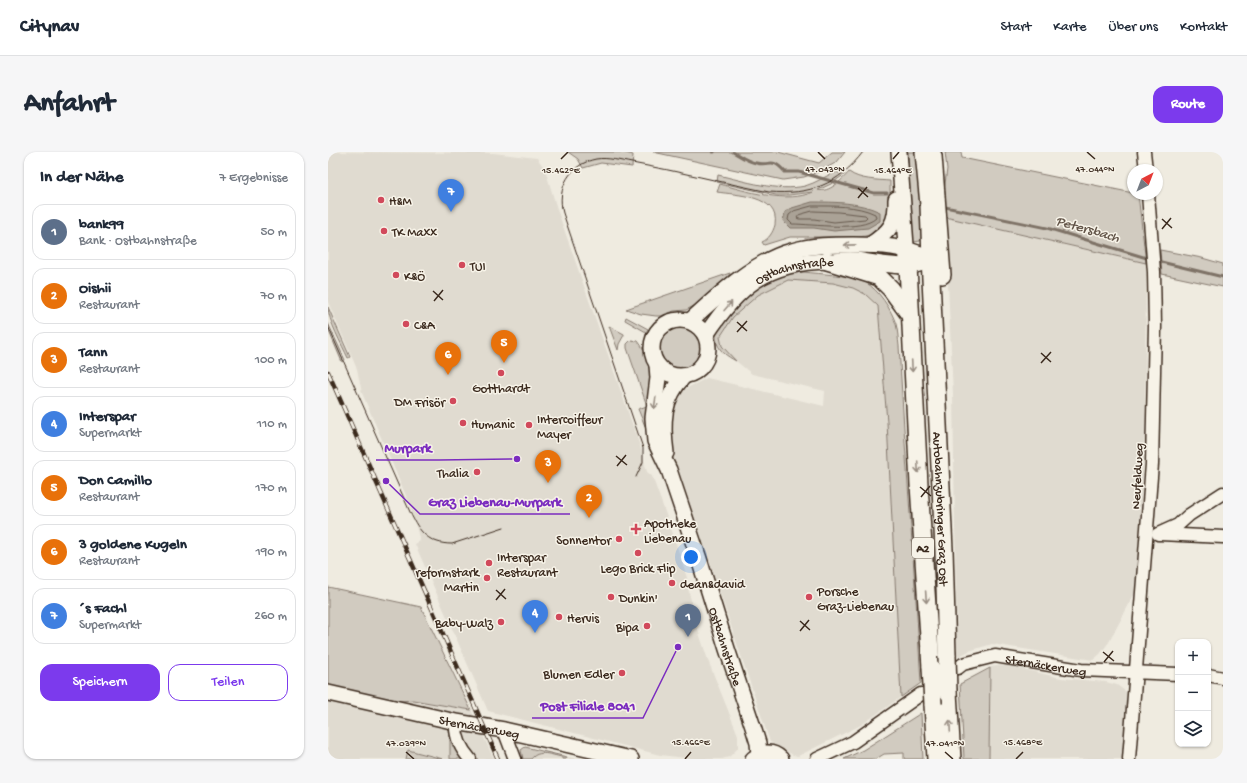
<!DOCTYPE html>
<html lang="de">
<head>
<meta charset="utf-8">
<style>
	body { margin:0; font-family:"Gochi Hand",sans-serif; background:#f6f6f7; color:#1f2937 }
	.controls { position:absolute; right:12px; bottom:12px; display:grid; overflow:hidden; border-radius:8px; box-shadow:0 1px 3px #0004 }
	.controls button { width:36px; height:36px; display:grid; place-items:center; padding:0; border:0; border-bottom:1px solid #e0e1e3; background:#fff; color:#1f2937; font:20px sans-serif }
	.compass { position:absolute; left:799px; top:12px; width:36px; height:36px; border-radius:50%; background:#fff; box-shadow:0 1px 3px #0004; rotate:42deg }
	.you { position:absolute; left:363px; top:405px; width:14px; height:14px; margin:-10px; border:3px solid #fff; border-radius:50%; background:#1a73e8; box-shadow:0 0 0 6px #1a73e833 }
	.badge { display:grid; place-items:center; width:26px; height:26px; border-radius:50%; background:#7c3aed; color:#fff; font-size:13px; font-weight:700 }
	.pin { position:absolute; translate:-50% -33px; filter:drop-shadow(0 1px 2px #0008) }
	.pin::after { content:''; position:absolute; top:21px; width:14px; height:12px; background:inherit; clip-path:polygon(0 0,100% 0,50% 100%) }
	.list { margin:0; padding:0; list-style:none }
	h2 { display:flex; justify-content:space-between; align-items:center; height:52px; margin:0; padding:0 16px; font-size:17px }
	h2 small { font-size:13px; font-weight:400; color:#747a83 }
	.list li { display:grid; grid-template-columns:26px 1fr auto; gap:12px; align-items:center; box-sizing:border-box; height:56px; margin:0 8px 8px; padding:0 8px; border:1px solid #e0e1e3; border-radius:12px }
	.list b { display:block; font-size:15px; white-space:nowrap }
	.list p { margin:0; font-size:13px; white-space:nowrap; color:#747a83 }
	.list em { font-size:13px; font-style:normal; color:#747a83 }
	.actions { display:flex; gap:8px; padding:12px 16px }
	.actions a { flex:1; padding:9px 0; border:1px solid #7c3aed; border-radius:12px; text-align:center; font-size:14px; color:#7c3aed }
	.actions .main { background:#7c3aed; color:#fff }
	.icon { flex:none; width:22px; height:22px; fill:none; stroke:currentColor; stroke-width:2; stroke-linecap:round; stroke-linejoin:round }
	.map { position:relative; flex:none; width:895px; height:607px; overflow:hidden; border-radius:12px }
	header { display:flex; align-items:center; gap:24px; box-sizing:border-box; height:56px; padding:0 20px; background:#fff; border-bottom:1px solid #e0e1e3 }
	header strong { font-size:19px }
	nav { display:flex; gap:22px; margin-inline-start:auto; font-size:14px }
	.intro { display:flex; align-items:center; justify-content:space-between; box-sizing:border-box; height:96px; padding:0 24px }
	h1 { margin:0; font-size:28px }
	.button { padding:10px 18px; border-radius:12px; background:#7c3aed; color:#fff; font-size:14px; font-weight:700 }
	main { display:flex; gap:24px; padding:0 24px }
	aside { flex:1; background:#fff; border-radius:12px; box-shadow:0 1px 3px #0004 }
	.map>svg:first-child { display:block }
	.built { fill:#e0dbd0 }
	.green { fill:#d1cbc0; stroke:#867a6f }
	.water { fill:#aaa296; stroke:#7e7266 }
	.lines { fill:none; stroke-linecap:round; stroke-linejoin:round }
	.shore { stroke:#675a4e; stroke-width:1 }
	.stream { stroke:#7e7266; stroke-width:3 }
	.minor-casing { stroke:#3b2a1e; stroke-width:15 }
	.major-casing { stroke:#3b2a1e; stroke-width:18 }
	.highway-casing { stroke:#3b2a1e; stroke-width:20 }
	.minor { stroke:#f7f3e8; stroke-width:12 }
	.major { stroke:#f7f3e8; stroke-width:15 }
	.highway { stroke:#f7f3e8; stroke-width:17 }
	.tram { stroke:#3b2a1e; stroke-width:1 }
	.rail-casing { stroke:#3b2a1e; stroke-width:4.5 }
	.rail { stroke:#f7f3e8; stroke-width:3; stroke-dasharray:9; stroke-linecap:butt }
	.highway-bridge-casing { stroke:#3b2a1e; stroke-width:20; stroke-linecap:butt }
	.highway-bridge { stroke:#f7f3e8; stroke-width:17 }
	.oneway { stroke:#998e83 }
	.ticks { fill:none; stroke:#3b2a1e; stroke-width:1.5 }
	.poi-dot { fill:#d1495b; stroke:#f7f3e8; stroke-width:1.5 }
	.labels { text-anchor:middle; stroke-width:3; stroke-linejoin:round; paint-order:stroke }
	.shield { fill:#f7f3e8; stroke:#73665b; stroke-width:1 }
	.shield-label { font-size:12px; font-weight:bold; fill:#3b2a1e }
	.poi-label { font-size:13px; fill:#3b2a1e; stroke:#f7f3e8; text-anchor:start }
	.street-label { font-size:13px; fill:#3b2a1e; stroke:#f7f3e8 }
	.water-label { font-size:14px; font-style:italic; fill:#625448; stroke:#f7f3e8 }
	.ticks-label { font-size:10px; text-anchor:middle; fill:#3b2a1e; stroke:#f7f3e8; stroke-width:3; stroke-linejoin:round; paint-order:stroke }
	.leader { fill:none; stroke:#7b2cbf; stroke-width:1.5 }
	.callout-dot { fill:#7b2cbf; stroke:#f7f3e8; stroke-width:1.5 }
	.callout-label { font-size:14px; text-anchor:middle; font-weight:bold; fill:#7b2cbf; stroke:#f7f3e8; stroke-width:3; stroke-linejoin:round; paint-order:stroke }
</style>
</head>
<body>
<header>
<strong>Citynav</strong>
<nav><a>Start</a><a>Karte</a><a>Über uns</a><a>Kontakt</a></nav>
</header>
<div class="intro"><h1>Anfahrt</h1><a class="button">Route</a></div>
<main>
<aside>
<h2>In der Nähe<small>7 Ergebnisse</small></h2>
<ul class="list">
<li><span class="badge" style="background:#5c6f8a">1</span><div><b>bank99</b><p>Bank · Ostbahnstraße</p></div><em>50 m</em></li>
<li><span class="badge" style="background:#e8710a">2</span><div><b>Oishii</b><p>Restaurant</p></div><em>70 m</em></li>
<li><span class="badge" style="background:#e8710a">3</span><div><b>Tann</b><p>Restaurant</p></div><em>100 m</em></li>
<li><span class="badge" style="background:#3f7fe0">4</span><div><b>Interspar</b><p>Supermarkt</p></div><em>110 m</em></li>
<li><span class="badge" style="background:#e8710a">5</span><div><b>Don Camillo</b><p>Restaurant</p></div><em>170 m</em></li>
<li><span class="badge" style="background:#e8710a">6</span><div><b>3 goldene Kugeln</b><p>Restaurant</p></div><em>190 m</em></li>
<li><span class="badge" style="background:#3f7fe0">7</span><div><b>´s Fachl</b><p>Supermarkt</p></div><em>260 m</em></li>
</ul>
<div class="actions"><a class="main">Speichern</a><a>Teilen</a></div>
</aside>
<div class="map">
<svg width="895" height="607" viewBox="0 0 895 607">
	<rect width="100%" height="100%" fill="#efebe0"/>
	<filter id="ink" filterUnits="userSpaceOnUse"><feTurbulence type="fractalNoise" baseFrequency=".025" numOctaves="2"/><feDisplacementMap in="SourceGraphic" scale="8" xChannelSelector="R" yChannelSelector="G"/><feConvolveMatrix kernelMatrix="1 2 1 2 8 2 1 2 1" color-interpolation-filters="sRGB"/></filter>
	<g filter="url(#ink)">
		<g class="built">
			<polygon points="0,0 165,1 209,6 217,17 229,57 312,294 319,320 324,324 345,382 359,426 359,432 371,481 381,511 410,583 410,596 401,605 394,607 366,607 332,603 160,559 87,392 92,389 82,353 34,241 29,217 0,150"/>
			<polygon points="617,65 818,111 817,286 807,441 781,490 772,502 765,508 664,492 641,499 629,505 625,243"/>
			<polygon points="460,128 505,131 525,136 537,142 550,154 559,270 573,545 533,573 470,604 465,603 442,590 360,346 346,306 344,263 346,250 355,238 379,226 496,254 497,239 424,222 408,209 394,194 392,185 405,164 430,143"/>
			<polygon points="678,513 733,526 778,530 789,533 801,542 795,607 661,607 662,515"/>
			<polygon points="0,534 71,549 85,548 143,558 166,607 0,607"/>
			<polygon points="197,595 249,607 195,607 193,598"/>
		</g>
		<g class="green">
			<polygon points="240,0 294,0 305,3 304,15 273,11 255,16 250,7"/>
			<polygon points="325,0 450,0 491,11 504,0 517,0 509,10 493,19 476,25 455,28"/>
			<polygon points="580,0 588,0 595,81 592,89 586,90 584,88"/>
			<polygon points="617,0 633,0 634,6 810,42 818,111 617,65 616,39 619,17"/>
			<path d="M508,20L517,22L503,32L490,38C501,41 514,28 521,20C531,28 550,28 562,29C562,57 566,82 530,85H462L436,93L434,90C441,87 445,80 447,73C452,43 408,43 389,40L392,32C417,39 460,52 485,40L461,43H448L389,30L390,23C416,29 450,40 477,34C488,31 497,24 508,20Z"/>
			<polygon points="832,98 874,106 895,112 895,135 834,122"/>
			<path d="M476,120C492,122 524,123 537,130C551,138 563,157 568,172C570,179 570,187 571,194C577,306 587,418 593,531L573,545L559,270L550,154L537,142L525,136L505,131L460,128L430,143L405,165L392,185L394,194L408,209C399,204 390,199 388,187C385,168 427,136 443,128C453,122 464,121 476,120Z"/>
			<polygon points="402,121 399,127 370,152 358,158 346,159 333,164 328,164 313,162 298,157"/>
			<path d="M0,155L22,205L20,206C14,193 0,168 0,155Z"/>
			<polygon points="298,165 320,177 318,180 297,168"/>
			<polygon points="0,171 17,208 14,210 0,177"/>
			<polygon points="281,174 296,182 296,183 291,192 290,198"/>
			<circle cx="352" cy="196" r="20"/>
			<path d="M303,188L310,189C328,211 322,247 320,273L317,274L310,257L319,254L299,196V192Z"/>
			<polygon points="0,435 93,455 143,558 85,548 71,549 0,534"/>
			<polygon points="662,516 661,607 636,607 632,532"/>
			<polygon points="593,561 595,607 576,607 576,601 556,602 548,607 516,607 535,598"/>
			<polygon points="122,581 131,602 135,607 122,607"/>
			<path d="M197,595L239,605L238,607H234V605C223,603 211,597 203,607H195L193,598Z"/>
			<polygon points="80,598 115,607 78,607"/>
		</g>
		<path class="water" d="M484,50C507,50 531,50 552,60V69L540,76L506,79L486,76H462L455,69L457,60L464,56Z"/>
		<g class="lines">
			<g class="shore">
				<path d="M484,54C505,54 529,53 547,62L548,66C533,80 485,72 464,72L460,68L461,63L466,59Z"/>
				<polygon points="485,59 510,60 537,63 539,65 537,67 506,70 486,67 471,67 469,66 471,63"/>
			</g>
			<g class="stream">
				<polyline points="385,0 386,0"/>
				<path d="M405,0C412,4 420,10 428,11C443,15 443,4 457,20H471L546,41H559"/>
				<polyline points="617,55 719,76 822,107"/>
				<polyline points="829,109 895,125"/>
			</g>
			<g class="minor-casing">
				<g id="minor">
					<polyline points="816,0 818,18"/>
					<polyline points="830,382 850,373 861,363 895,341"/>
					<polyline points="832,382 895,385"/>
					<path id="s1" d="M630,516L635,512L667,504L753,518L850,522"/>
					<polyline points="880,523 895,526"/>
					<path d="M128,570C127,584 132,596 142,607"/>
					<polyline points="176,578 187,607"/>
					<polyline points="489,607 525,590 593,542"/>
					<polyline points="801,607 824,312 827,174 826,120 820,42"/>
				</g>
			</g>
			<g class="major-casing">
				<g id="major">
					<polyline points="571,0 579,107"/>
					<polyline points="595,0 600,53 602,106"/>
					<path d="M542,93C562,79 569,72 568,47"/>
					<circle cx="352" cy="196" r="28"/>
					<path d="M362,169C389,144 428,108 464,99C484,93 505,93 525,93C552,93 577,94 602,106"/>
					<path id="s2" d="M378,183C410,134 439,110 500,109C509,109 518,107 527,108C545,110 575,117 591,112C595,110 599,108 602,106"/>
					<path id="s3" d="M329,213L330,226L325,266L327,289L341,318L371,407L399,497L425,575L430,591L431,602"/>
					<path d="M338,301C334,271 334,247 356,224"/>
					<path id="s4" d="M0,541L128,570L176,578L303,607"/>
					<path d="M425,607C434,600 444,598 453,607"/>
				</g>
			</g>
			<g class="highway-casing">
				<g id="highway">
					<polyline points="603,0 605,4 614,123"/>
					<path id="s5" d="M602,106L616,398L619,504"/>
					<polyline points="499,109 551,125 563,137 582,163"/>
					<polyline points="580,114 591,333 603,515"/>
					<polyline points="620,540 624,607"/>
					<polyline points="605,552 608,607"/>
				</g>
			</g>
			<use href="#minor" class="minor"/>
			<use href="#major" class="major"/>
			<use href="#highway" class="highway"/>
			<g class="tram">
				<path d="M0,174L82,360C91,380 101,392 124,392L176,375"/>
				<path d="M308,325L315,310V296L235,61C228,36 242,12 268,7C280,5 293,9 304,11C350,19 396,31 441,40C482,43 510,33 535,0"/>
			</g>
			<g class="rail-casing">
				<polyline id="rail" points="0,220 170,607"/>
			</g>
			<use href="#rail" class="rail"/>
			<g class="highway-bridge-casing">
				<g id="highway-bridge">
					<polyline points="619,504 620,540"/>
					<polyline points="603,515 605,552"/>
				</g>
			</g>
			<use href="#highway-bridge" class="highway-bridge"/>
		</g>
		<defs><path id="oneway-shaft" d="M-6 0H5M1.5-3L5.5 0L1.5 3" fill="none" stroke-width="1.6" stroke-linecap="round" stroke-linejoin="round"/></defs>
		<g class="oneway">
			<use href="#oneway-shaft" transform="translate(522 93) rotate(179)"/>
			<use href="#oneway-shaft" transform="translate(400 154) rotate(-49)"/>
			<use href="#oneway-shaft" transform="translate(584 214) rotate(87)"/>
			<use href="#oneway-shaft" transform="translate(327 251) rotate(98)"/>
			<use href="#oneway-shaft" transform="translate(590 315) rotate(87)"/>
			<use href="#oneway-shaft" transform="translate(598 445) rotate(86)"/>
			<use href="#oneway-shaft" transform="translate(622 574) rotate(-93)"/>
		</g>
	</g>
	<path class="ticks" d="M490,0L497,7M759,0L767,7M233,7L240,0M565,7L571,0M530,36L540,45M530,46L539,35M834,67L844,76M834,77L843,66M105,139L115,148M106,149L115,138M409,170L419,179M409,180L419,169M713,201L723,210M713,211L723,200M288,304L299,313M289,314L298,303M592,335L603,344M593,345L602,334M168,438L178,447M168,448L177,437M472,469L482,478M472,479L481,468M775,500L786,509M776,510L785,499M78,600L86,607M617,600L625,607M357,607L363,600M688,607L695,600"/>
	<g class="poi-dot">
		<circle cx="53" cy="48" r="4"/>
		<circle cx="56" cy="79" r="4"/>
		<circle cx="134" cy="113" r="4"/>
		<circle cx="68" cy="123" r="4"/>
		<circle cx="78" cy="172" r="4"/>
		<circle cx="173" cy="221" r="4"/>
		<circle cx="125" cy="249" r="4"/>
		<circle cx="135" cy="271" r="4"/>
		<circle cx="201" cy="273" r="4"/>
		<circle cx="149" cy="320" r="4"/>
		<path d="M306 371h4v4h4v4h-4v4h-4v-4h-4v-4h4z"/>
		<circle cx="291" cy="387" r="4"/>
		<circle cx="310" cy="401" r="4"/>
		<circle cx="161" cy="411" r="4"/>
		<circle cx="159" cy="426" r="4"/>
		<circle cx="344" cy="431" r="4"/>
		<circle cx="283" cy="445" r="4"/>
		<circle cx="481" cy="445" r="4"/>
		<circle cx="231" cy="465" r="4"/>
		<circle cx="173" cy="470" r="4"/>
		<circle cx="319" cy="474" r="4"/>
		<circle cx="294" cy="521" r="4"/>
	</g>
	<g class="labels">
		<rect class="shield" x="584" y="386" width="22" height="20" rx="3"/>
		<g class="shield-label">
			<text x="595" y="400">A2</text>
		</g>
		<g class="poi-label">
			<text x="61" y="53">H&amp;M</text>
			<text x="64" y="84">TK Maxx</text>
			<text x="142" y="118">TUI</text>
			<text x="76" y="128">K&amp;Ö</text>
			<text x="86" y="177">C&amp;A</text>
			<text x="173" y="240" text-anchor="middle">Gotthardt</text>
			<text x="117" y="254" text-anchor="end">DM Frisör</text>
			<text x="209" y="271">Intercoiffeur<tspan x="209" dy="15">Mayer</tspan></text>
			<text x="143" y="276">Humanic</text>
			<text x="141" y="325" text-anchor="end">Thalia</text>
			<text x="316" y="375">Apotheke<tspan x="316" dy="15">Liebenau</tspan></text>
			<text x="283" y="392" text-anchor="end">Sonnentor</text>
			<text x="169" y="409">Interspar<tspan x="169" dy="15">Restaurant</tspan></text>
			<text x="310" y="420" text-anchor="middle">Lego Brick Flip</text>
			<text x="151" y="424" text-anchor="end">reformstark<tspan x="151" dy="15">Martin</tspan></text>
			<text x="352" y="436">dean&amp;david</text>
			<text x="489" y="443">Porsche<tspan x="489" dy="15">Graz-Liebenau</tspan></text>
			<text x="291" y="450">Dunkin'</text>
			<text x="239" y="470">Hervis</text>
			<text x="165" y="475" text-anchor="end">Baby-Walz</text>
			<text x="311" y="479" text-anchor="end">Bipa</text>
			<text x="286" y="526" text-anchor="end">Blumen Edler</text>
		</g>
		<g class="street-label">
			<text dy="5" stroke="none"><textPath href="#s2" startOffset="115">Ostbahnstraße</textPath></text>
			<text transform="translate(808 324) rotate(-87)" y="5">Neufeldweg</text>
			<text dy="5" stroke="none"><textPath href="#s5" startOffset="251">Autobahnzubringer Graz Ost</textPath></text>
			<text dy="5" stroke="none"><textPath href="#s3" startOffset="294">Ostbahnstraße</textPath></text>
			<text dy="5" stroke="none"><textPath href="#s1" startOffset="91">Sternäckerweg</textPath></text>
			<text dy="5" stroke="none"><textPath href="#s4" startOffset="155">Sternäckerweg</textPath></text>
		</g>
		<g class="water-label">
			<text transform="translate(760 76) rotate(16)" y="5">Petersbach</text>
		</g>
	</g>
	<g class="ticks-label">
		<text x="497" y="20">47.043°N</text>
		<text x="767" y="20">47.044°N</text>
		<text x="233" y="21">15.462°E</text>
		<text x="565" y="21">15.464°E</text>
		<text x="363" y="593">15.466°E</text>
		<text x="695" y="593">15.468°E</text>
		<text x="78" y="594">47.039°N</text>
		<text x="617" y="594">47.041°N</text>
	</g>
	<path class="leader" d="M189 307L111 308H48M58 329L92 362H242M350 495L315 566H204"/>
	<g class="callout-dot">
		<circle cx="189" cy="307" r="4"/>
		<circle cx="58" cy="329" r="4"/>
		<circle cx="350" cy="495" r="4"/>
	</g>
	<g class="callout-label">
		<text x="80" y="300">Murpark</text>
		<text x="167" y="354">Graz Liebenau-Murpark</text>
		<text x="260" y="558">Post Filiale 8041</text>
	</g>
</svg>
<div class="controls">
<button>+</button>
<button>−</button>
<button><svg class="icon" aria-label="layers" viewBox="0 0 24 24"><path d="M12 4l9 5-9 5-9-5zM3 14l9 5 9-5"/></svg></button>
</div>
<svg class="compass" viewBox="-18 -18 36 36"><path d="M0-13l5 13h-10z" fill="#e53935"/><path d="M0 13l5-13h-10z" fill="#747a83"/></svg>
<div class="you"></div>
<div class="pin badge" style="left:360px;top:485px;background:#5c6f8a">1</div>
<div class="pin badge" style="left:261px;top:366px;background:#e8710a">2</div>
<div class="pin badge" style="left:220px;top:331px;background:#e8710a">3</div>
<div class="pin badge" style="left:207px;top:481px;background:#3f7fe0">4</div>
<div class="pin badge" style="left:176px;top:211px;background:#e8710a">5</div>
<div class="pin badge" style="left:120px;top:223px;background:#e8710a">6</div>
<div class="pin badge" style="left:123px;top:60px;background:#3f7fe0">7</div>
</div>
</main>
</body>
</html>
